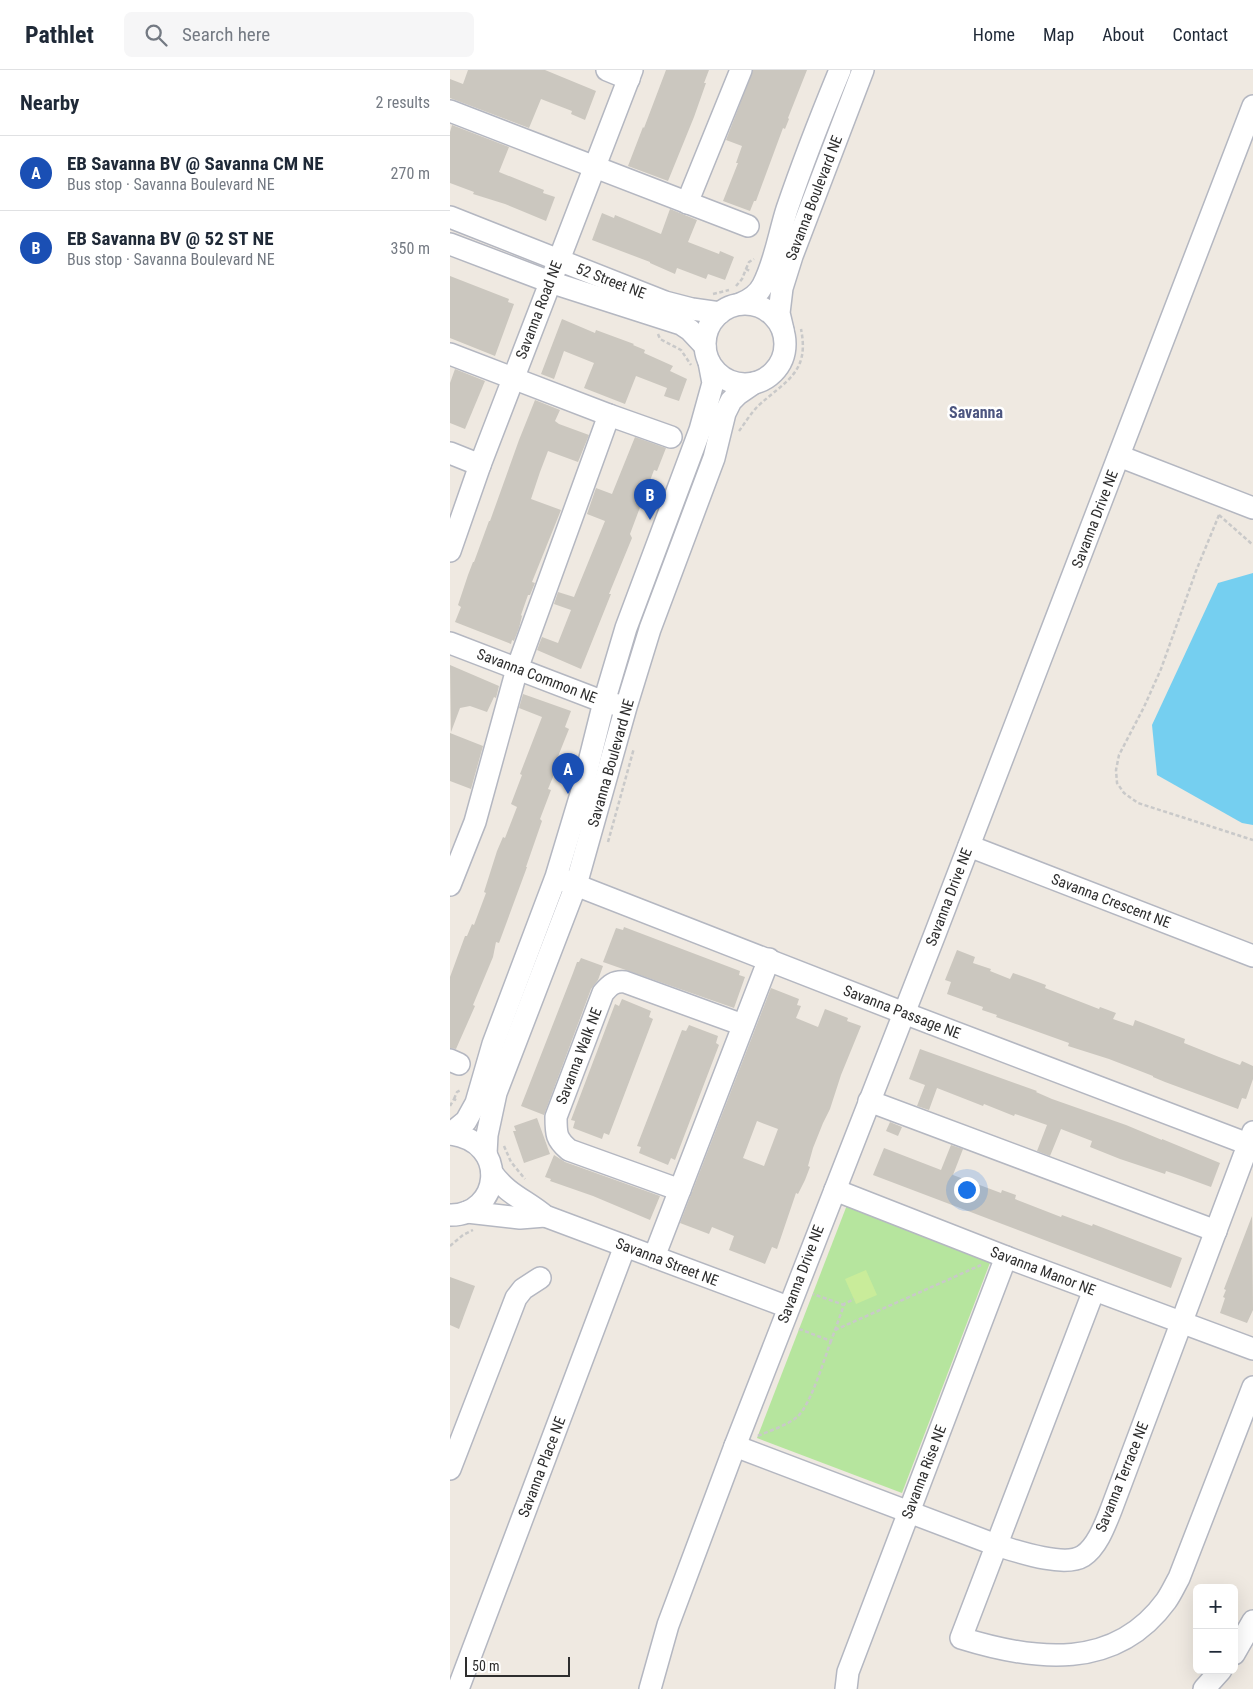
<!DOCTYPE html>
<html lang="en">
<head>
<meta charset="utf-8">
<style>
	body { margin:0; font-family:"Roboto Condensed",sans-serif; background:#f6f6f7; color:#1f2937 }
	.controls { position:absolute; right:15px; bottom:15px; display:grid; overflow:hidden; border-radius:8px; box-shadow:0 5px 20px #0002 }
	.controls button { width:45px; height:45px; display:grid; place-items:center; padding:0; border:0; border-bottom:1px solid #e0e1e3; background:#fff; color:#1f2937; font:25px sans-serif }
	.scale { position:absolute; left:15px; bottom:12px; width:105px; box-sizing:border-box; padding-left:5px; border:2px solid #2e2e2e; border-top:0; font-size:14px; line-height:18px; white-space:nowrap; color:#2e2e2e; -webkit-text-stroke:4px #fff; paint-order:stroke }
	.you { position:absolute; left:516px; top:1119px; width:18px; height:18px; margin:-12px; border:4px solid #fff; border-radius:50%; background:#1a73e8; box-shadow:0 0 0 8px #1a73e833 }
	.badge { display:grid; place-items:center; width:32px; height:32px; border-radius:50%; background:#2563eb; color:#fff; font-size:16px; font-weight:700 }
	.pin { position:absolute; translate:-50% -41px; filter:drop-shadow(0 1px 2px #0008) }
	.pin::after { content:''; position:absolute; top:26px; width:18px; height:15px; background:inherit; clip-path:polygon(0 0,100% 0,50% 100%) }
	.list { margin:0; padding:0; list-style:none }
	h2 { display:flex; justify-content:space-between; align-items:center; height:65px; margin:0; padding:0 20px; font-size:21px }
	h2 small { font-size:16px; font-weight:400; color:#747a83 }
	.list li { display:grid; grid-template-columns:32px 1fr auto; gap:15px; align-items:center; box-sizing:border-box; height:75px; padding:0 20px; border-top:1px solid #e0e1e3 }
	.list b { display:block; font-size:19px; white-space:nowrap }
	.list p { margin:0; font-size:16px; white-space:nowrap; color:#747a83 }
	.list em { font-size:16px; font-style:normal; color:#747a83 }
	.icon { flex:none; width:28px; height:28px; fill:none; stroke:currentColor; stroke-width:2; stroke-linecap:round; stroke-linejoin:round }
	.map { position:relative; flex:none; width:803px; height:1619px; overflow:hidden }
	header { display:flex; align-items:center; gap:30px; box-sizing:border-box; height:70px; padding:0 25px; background:#fff; border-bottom:1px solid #e0e1e3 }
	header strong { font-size:24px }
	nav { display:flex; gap:28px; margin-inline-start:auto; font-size:18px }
	.search { width:350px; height:45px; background:#f6f6f7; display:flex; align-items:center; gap:12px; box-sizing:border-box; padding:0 18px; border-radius:8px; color:#747a83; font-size:19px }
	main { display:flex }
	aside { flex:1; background:#fff }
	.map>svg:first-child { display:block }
	.green { fill:#b6e59e }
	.pitch { fill:#c9ec9a }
	.water { fill:#75cff0 }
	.building { fill:#cbc7bf; fill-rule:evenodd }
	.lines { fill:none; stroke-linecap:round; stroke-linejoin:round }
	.minor-casing { stroke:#b4b7c1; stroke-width:24 }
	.path { stroke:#c9c9c9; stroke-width:2.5; stroke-dasharray:4 2.5; stroke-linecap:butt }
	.minor { stroke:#fff; stroke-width:21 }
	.labels { text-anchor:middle; stroke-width:5; stroke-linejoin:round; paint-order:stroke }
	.street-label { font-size:15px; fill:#2e2e2e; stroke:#fff }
	.neighbourhood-label { font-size:16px; font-weight:bold; fill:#4d5680; stroke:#fff }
</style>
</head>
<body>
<header>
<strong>Pathlet</strong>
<div class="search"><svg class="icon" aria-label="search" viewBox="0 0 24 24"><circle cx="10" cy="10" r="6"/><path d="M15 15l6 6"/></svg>Search here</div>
<nav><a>Home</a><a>Map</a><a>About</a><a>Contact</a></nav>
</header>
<main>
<aside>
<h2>Nearby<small>2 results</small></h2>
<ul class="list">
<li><span class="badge" style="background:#1a4fb4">A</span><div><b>EB Savanna BV @ Savanna CM NE</b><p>Bus stop · Savanna Boulevard NE</p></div><em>270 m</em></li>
<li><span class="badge" style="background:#1a4fb4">B</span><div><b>EB Savanna BV @ 52 ST NE</b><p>Bus stop · Savanna Boulevard NE</p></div><em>350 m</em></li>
</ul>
</aside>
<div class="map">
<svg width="803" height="1619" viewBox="0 0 803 1619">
	<rect width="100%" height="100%" fill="#efe9e1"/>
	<polygon class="green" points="397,1135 541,1190 452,1423 307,1368"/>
	<polygon class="pitch" points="416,1200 427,1225 406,1234 395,1209"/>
	<polygon class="water" points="803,503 803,755 792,753 707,705 702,655 768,513"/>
	<g class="building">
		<polygon points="18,0 95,0 146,21 135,50 121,44 122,41 91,29 79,58 0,28 0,9 13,14"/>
		<polygon points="216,0 259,0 254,13 256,13 244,47 218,111 178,96 193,57 194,58"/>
		<polygon points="303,0 357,0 338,48 339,49 335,59 333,58 306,131 304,131 300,141 273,131 288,93 286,93 292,76 276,70"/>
		<polygon points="2,55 59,77 49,102 94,120 93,123 105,127 96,151 55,134 23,124 24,122 0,113 0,62"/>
		<polygon points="220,139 247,150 238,172 269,184 270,181 284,187 275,210 258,204 256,209 227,198 225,204 200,193 200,192 142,170 152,143 164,148 165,145 211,164"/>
		<polygon points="0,206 59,229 58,232 64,234 45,286 0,268"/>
		<polygon points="112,249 145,263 146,260 184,274 183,275 195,280 194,283 223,296 220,301 237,309 229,331 214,326 217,318 186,306 175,334 134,318 144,293 114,281 104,309 91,304"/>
		<polygon points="5,299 35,311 15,359 0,353 0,313"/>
		<polygon points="85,330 110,340 105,351 109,354 139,365 128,392 98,381 90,402 81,429 111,440 82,512 85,513 80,525 78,525 71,545 72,546 69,558 64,571 62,570 61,574 5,552 11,537 8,535 18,505 23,492 24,492 39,451 40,451 69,370"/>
		<polygon points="185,367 216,378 207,401 204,400 180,464 182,468 159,524 161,524 131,599 87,580 92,567 108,573 121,540 104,534 108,522 124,527 155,451 137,444 146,418 162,424"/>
		<polygon points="0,595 49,616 46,628 44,627 37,642 20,636 10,638 1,662"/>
		<polygon points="73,624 121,641 115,657 119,659 107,689 110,690 98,719 101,720 90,749 92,751 76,797 77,797 49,873 46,872 43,887 23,935 25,936 6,979 0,978 0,907 15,866 17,866 22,854 24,855 36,823 34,822 47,781 53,767 55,768 67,737 61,734 72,705 70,704 92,647 69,638"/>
		<polygon points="0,663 33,676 21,719 0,711"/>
		<polygon points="174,857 290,901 289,905 295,907 284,938 153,892 166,858 173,860"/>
		<polygon points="507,880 525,887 523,893 541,899 540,901 560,909 563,903 580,909 596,915 595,918 649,939 650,937 666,943 663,949 683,956 685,950 735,969 734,973 769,987 790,995 792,991 803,996 803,1009 796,1029 792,1028 788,1039 715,1012 703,1007 703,1006 659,989 618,976 619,973 546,947 547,945 532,940 533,937 497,924 501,912 495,910"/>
		<polygon points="131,888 153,896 148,910 141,919 94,1045 71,1036 123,903 127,892 129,892"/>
		<path d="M321,918L349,929L347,935L351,936L346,948L368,957L375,939L398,948L397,951L411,956L391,1005L380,1039L373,1053L363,1078L358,1096L360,1097L355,1110L348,1124L346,1123L327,1179L322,1177L315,1194L279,1180L284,1166L262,1157L259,1164L230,1153ZM307,1051L328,1059L314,1096L293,1088Z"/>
		<polygon points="172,929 201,941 199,947 203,949 159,1065 154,1063 152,1069 123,1058 125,1051 121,1050 165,934 169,936"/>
		<polygon points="239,955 268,966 266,973 269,975 225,1090 221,1088 218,1095 189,1083 191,1077 187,1076 232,960 236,961"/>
		<polygon points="470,979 587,1021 586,1022 602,1029 676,1055 712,1070 712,1069 770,1093 761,1117 731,1106 716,1101 715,1104 670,1089 640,1077 642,1071 611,1059 600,1086 587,1081 597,1055 565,1044 564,1046 534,1034 533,1036 487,1018 479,1040 467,1036 475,1015 459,1009"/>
		<polygon points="87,1048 100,1084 74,1093 63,1061 66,1061 64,1056"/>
		<polygon points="440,1052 452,1057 448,1066 436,1061"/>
		<polygon points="501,1075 513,1079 503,1105 551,1123 552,1120 566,1125 565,1129 611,1147 612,1145 642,1156 643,1154 732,1188 721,1218 423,1105 434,1078 491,1100"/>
		<polygon points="104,1085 115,1092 210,1126 200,1150 143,1126 100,1111 101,1109 95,1107"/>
		<polygon points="802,1146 803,1240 797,1253 770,1243 775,1228 773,1227 776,1220 774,1219"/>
		<polygon points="0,1207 25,1216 9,1259 0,1255"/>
	</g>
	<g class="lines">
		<g class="minor-casing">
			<g id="minor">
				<polyline points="157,0 179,9"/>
				<polyline points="0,41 298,156"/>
				<polyline points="237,133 291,0"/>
				<polyline points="0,147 215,232 242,239 270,243"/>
				<polyline points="0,174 100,212 231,254 240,260 255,276"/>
				<path d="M290,234C300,230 308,225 313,215C325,192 329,164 337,139C353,92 371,46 390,0"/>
				<circle cx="295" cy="274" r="40"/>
				<polyline points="333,260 329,243 332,218 342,186 413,0"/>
				<polyline points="0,284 159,345 221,367"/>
				<polyline points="0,383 30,395"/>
				<polyline points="669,386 803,438"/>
				<polyline points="0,481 30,395 182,0"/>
				<polyline points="0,573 154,632 168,635"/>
				<polyline points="519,776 803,886"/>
				<polyline points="113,810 454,943 798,1074"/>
				<polyline points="0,815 25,752 67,599 159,345"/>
				<polyline points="0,990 9,994"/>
				<polyline points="419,1031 766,1161"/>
				<polyline points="0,1064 16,1051 26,1033 43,974 106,807 131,724 154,632 176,558 250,360 263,313 259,292"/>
				<path d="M0,1064C61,1072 50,1146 0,1145"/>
				<polyline points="36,1084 37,1065 46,1023 126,815 176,637 200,559 264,388 275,343 281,331 288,324 304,313"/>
				<path d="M42,1103C58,1125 76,1130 95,1146L338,1237"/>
				<path d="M230,1120L119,1080C106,1069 106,1064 106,1047L153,923C160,915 164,911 175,912L293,955"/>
				<polyline points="385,1120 556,1187 803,1279"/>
				<polyline points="17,1142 70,1148 95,1146"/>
				<polyline points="204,1187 319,889"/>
				<path d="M644,1220L511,1568C585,1591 665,1601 716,1531C721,1524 725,1515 729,1508L803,1317"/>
				<path d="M285,1376L546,1475C566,1481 614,1498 633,1486C647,1477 655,1455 661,1440L803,1062"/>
				<polyline points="0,1399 66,1228 73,1219 90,1208"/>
				<polyline points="784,1584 803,1551"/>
				<polyline points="8,1619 175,1176"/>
				<polyline points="200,1619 218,1555 285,1376 485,864 803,36"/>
				<polyline points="396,1619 398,1602 556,1187"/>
				<polyline points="754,1619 771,1600"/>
			</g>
		</g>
		<g class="path">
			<polyline points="296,199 299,192 304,189"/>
			<polyline points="286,216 292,209 296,199 300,201"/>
			<polyline points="263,224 279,220"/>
			<polyline points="208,264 210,269 231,280 241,295"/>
			<path d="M289,361C295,353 301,343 308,336C335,311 360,303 351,259"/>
			<polyline points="769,445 746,501 711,599 694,637 669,685 666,700 667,713 674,723 688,733 803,770"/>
			<polyline points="769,445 803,475"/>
			<polyline points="158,772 184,678"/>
			<polyline points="4,1029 7,1022 11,1020"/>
			<polyline points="0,1036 4,1029 8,1031"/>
			<polyline points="54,1076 61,1092 75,1109"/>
			<polyline points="0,1176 13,1165 23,1160"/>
			<polyline points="392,1235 404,1229"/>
			<polyline points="349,1259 381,1271 394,1235 363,1224"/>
			<polyline points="385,1260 531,1195"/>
			<path d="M308,1366C321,1360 336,1356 347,1347C361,1335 374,1289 381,1271"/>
		</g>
		<use href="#minor" class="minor"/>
	</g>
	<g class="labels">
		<g class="street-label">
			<text transform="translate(364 128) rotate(-69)" y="5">Savanna Boulevard NE</text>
			<text transform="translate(161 211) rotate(21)" y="5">52 Street NE</text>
			<text transform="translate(89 240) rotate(-69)" y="5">Savanna Road NE</text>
			<text transform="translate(645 449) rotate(-69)" y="5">Savanna Drive NE</text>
			<text transform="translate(87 606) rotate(21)" y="5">Savanna Common NE</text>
			<text transform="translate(161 693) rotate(-74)" y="5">Savanna Boulevard NE</text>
			<text transform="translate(499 827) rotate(-69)" y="5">Savanna Drive NE</text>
			<text transform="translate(661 831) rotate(21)" y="5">Savanna Crescent NE</text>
			<text transform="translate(452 942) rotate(21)" y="5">Savanna Passage NE</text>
			<text transform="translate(129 986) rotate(-69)" y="5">Savanna Walk NE</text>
			<text transform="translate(217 1192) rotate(21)" y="5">Savanna Street NE</text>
			<text transform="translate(593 1201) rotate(21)" y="5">Savanna Manor NE</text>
			<text transform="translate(351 1204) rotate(-69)" y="5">Savanna Drive NE</text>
			<text transform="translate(92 1397) rotate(-69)" y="5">Savanna Place NE</text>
			<text transform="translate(474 1402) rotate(-69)" y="5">Savanna Rise NE</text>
			<text transform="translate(672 1407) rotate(-68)" y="5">Savanna Terrace NE</text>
		</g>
		<g class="neighbourhood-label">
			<text x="526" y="348">Savanna</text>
		</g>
	</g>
</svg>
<div class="controls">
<button>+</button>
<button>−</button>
</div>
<div class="scale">50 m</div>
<div class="you"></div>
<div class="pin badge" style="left:118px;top:724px;background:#1a4fb4">A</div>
<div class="pin badge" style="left:200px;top:450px;background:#1a4fb4">B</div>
</div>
</main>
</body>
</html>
